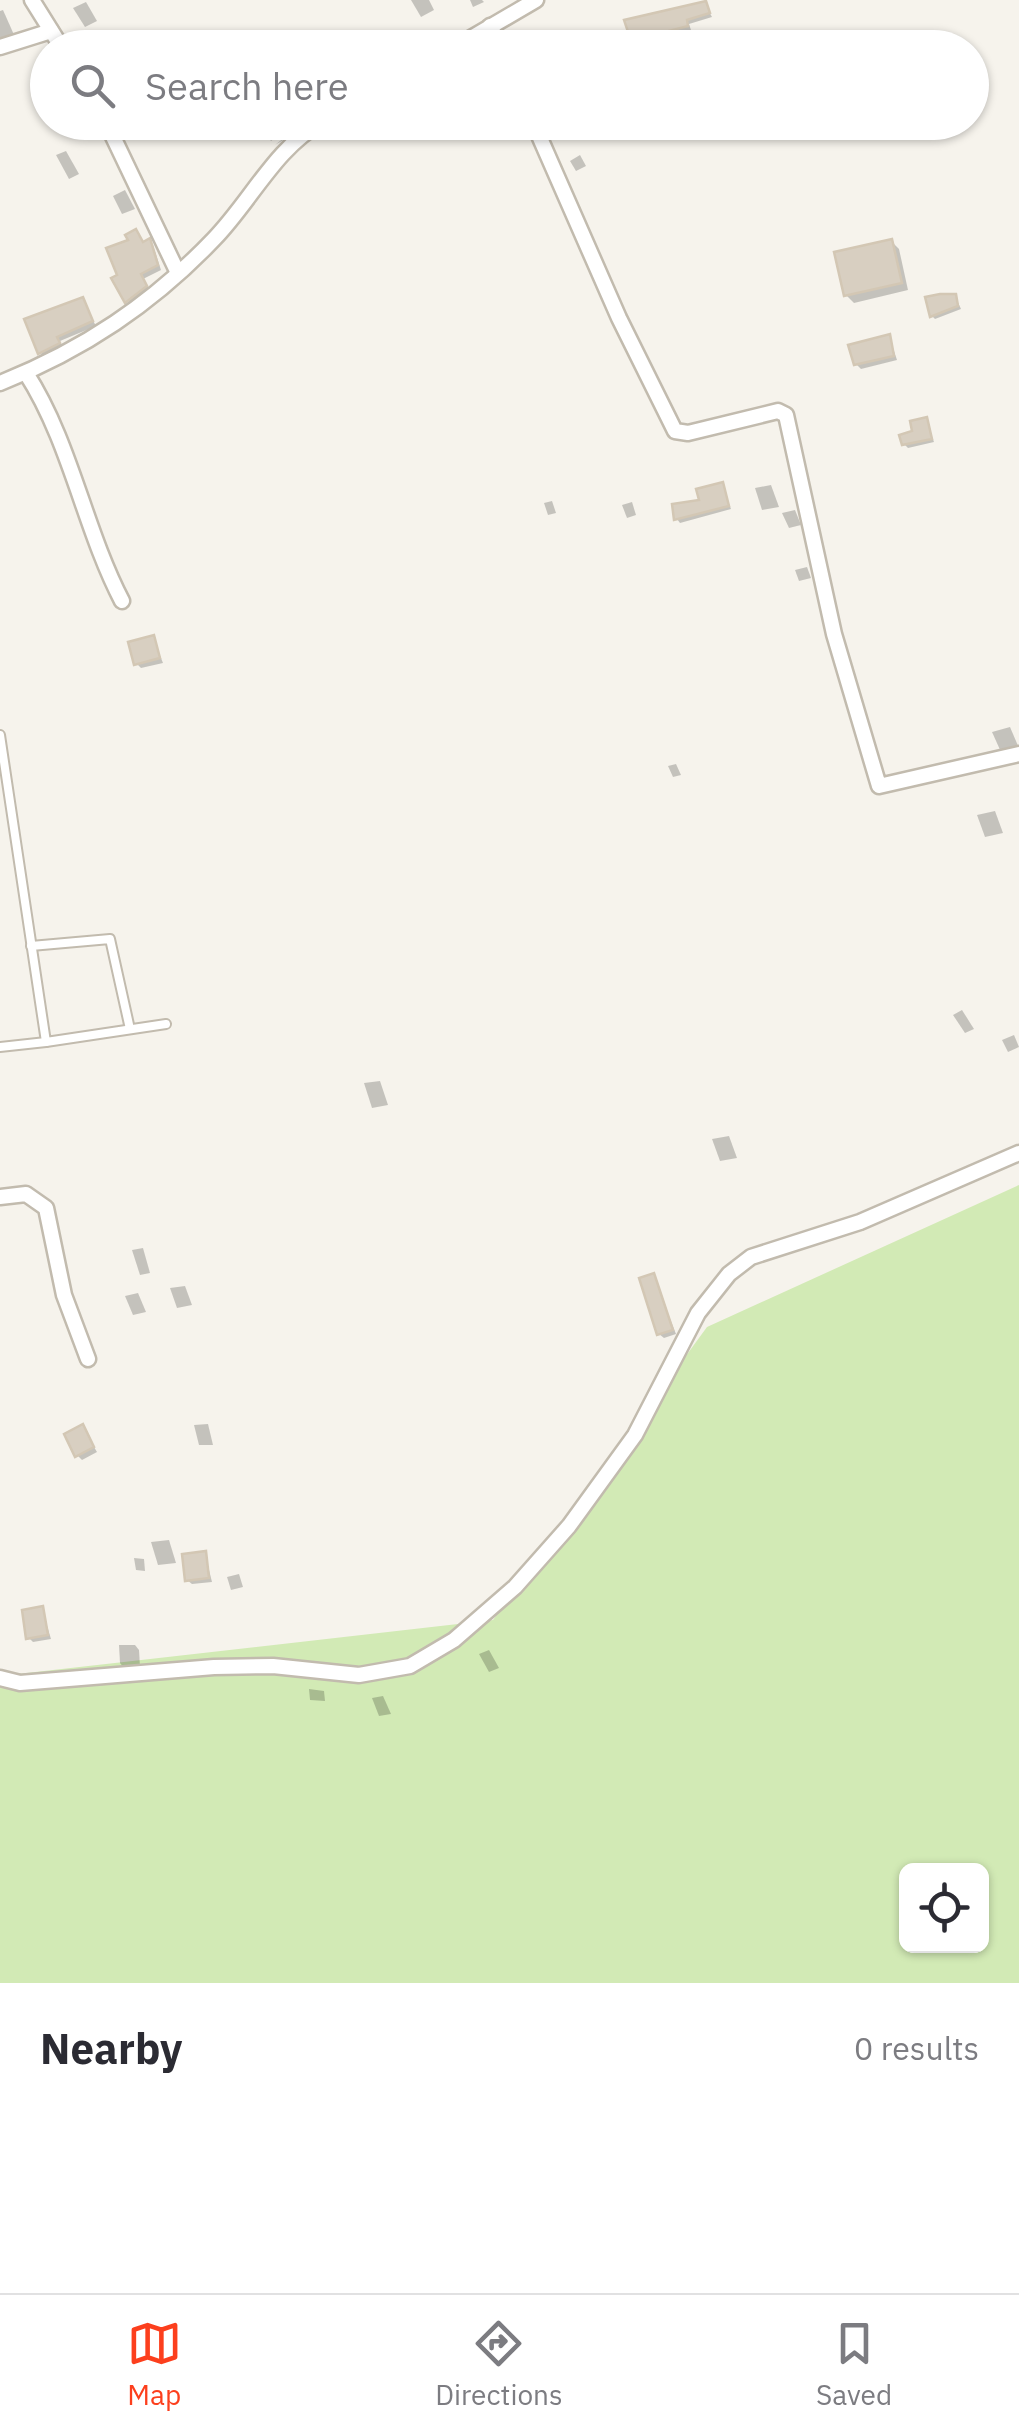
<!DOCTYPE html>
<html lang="en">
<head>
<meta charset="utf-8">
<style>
	body { margin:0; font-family:"IBM Plex Sans",sans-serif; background:#f7f7f7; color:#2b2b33 }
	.controls { position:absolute; right:30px; bottom:30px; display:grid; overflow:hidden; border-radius:15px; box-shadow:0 2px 8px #0004 }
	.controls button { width:90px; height:90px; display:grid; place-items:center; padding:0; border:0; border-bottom:2px solid #e1e1e2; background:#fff; color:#2b2b33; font:50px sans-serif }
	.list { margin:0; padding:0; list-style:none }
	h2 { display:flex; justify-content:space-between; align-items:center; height:130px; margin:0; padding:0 40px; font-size:42px }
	h2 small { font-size:32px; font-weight:400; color:#7c7c81 }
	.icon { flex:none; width:55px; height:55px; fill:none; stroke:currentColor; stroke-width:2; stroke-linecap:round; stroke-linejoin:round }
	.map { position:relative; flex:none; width:1019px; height:1983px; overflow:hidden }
	.search { position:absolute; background:#fff; box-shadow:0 2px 8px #0004; left:30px; right:30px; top:30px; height:110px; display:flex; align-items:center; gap:25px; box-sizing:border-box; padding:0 35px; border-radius:55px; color:#7c7c81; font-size:38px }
	.sheet { height:310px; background:#fff }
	nav { display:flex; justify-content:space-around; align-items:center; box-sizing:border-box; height:140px; border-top:2px solid #e1e1e2; background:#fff; font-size:28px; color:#7c7c81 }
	nav a { display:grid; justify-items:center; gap:5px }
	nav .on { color:#fc3f1d }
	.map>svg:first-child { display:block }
	.green { fill:#d2eab5; fill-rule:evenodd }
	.shadow { fill:#0003 }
	.building { fill:#d8cfc1; stroke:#d3c7b4; stroke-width:2.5 }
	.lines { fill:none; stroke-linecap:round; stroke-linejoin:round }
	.lane-casing { stroke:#c2bbae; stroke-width:12 }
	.street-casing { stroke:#c2bbae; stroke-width:19 }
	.lane { stroke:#fff; stroke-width:8 }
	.street { stroke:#fff; stroke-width:14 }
</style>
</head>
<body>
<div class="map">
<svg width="1019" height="1983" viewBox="0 0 1019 1983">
	<rect width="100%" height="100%" fill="#f6f3ec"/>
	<path class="green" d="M1019,1185V1983H0V1676L493,1620L707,1327ZM906,1870H982V1946H906Z"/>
	<g class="shadow">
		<polygon points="411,0 429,0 434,10 421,17"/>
		<polygon points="470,0 482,0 484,2 473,7"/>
		<polygon points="86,2 97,21 85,27 73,8"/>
		<polygon points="705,4 712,17 689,24 691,30 637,44 633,40"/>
		<polygon points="3,10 15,37 0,42 0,11"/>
		<polygon points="263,122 292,122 293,124 271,141 260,125"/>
		<polygon points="296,128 298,131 275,145"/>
		<polygon points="66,151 79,174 69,179 56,155"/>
		<polygon points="580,155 586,166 576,171 570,161"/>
		<polygon points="125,190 135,209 122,214 113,196"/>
		<polygon points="136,232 144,244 149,241 153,245 161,270 143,279 150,291 131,306 120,276"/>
		<polygon points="891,241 899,249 908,290 854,303 846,295"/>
		<polygon points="955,296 961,309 935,319 932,316"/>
		<polygon points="82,300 96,326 60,341 63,348 45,357 40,352"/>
		<polygon points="889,336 897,360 861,369 856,364"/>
		<polygon points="926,420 934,442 908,448 904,444"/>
		<polygon points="722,485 731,509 680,523 677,519"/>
		<polygon points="771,485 779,507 762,510 755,488"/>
		<polygon points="552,501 556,513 548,515 544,503"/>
		<polygon points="632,502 636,515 627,518 622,505"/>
		<polygon points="795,510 801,525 789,528 782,513"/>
		<polygon points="807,567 811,578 799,581 795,570"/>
		<polygon points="153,638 163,663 141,668 137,664"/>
		<polygon points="1010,727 1019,748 1001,752 992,732"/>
		<polygon points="676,764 681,775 673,777 668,766"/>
		<polygon points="995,811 1003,833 985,837 977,815"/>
		<polygon points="962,1010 974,1029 965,1033 953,1015"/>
		<polygon points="1014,1035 1019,1047 1008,1052 1002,1040"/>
		<polygon points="380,1081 388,1105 372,1108 364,1083"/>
		<polygon points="729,1136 737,1158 720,1161 712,1139"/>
		<polygon points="143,1248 150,1273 140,1275 132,1250"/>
		<polygon points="653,1276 676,1334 664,1338 659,1334"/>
		<polygon points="185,1286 192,1305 177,1308 170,1288"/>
		<polygon points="138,1293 146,1312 133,1315 125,1296"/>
		<polygon points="208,1424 213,1445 199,1445 194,1425"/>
		<polygon points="82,1427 97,1452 82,1460 77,1455"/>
		<polygon points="169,1540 176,1563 158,1565 151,1542"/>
		<polygon points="205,1554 212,1582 192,1584 187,1580"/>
		<polygon points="134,1558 144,1559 145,1571 136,1570"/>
		<polygon points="239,1574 243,1587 231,1590 227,1577"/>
		<polygon points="42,1609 51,1639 33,1642 29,1638"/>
		<polygon points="119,1645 135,1645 139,1650 140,1667 124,1668 120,1663"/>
		<polygon points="489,1650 499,1668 489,1672 479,1654"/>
		<polygon points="309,1689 324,1691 325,1701 310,1700"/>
		<polygon points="383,1696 391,1714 379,1716 372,1698"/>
	</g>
	<g class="building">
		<polygon points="706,1 710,13 687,20 688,26 631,41 624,20"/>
		<polygon points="136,229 143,242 150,238 158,265 141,274 147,286 125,303 111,278 117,275 106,248 128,240 125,235"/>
		<polygon points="892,239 902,283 844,296 834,252"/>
		<polygon points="940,294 956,294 958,306 930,317 925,297"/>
		<polygon points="83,297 93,321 57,337 60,343 38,354 24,319"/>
		<polygon points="890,334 894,356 854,365 848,345"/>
		<polygon points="927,417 932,439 902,445 899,435 912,431 910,421"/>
		<polygon points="723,482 729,506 674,520 672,504 699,500 696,489"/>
		<polygon points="154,635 160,658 134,665 128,642"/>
		<polygon points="654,1273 673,1330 657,1335 639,1278"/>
		<polygon points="83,1424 94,1447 75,1457 64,1434"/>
		<polygon points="206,1551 209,1578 185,1581 182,1554"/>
		<polygon points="43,1606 48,1635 26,1639 22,1610"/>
	</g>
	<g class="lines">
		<g class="lane-casing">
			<g id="lane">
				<polyline points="0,735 46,1042 166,1024"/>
				<polyline points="31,946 110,939 130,1029"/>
				<polyline points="0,1047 46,1042"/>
			</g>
		</g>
		<g class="street-casing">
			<g id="street">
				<polyline points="32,0 62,48"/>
				<polyline points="490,26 501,48"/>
				<polyline points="0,47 51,31"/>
				<polyline points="454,48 536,0"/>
				<polyline points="106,122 178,273"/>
				<polyline points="533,122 619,318 675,431 688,433 778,411 786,415 834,634 879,786 1019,754"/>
				<path d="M26,373C71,443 84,528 122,601"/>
				<path d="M0,383C83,350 152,304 214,239C251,201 275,148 322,122"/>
				<polyline points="0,1197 26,1194 46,1208 64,1295 88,1359"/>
				<polyline points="0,1678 20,1683 214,1667 273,1666 359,1675 410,1666 454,1640 515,1587 569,1526 635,1435 698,1313 729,1274 751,1257 860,1222 1019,1153"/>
			</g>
		</g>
		<use href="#lane" class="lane"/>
		<use href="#street" class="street"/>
	</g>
</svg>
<div class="controls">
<button><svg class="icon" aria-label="locate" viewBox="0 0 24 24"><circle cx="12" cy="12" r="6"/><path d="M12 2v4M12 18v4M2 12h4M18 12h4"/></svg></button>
</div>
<div class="search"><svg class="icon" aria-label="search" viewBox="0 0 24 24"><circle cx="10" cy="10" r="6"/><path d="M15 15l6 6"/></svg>Search here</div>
</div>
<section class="sheet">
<h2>Nearby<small>0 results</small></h2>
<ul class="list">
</ul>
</section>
<nav>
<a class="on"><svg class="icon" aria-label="map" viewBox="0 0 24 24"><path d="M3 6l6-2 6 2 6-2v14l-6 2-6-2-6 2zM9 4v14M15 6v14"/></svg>Map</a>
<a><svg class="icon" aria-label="directions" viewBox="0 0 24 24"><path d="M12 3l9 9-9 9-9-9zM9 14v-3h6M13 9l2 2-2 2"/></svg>Directions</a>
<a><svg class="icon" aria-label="saved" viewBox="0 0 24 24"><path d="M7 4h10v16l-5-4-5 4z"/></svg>Saved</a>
</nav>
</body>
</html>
